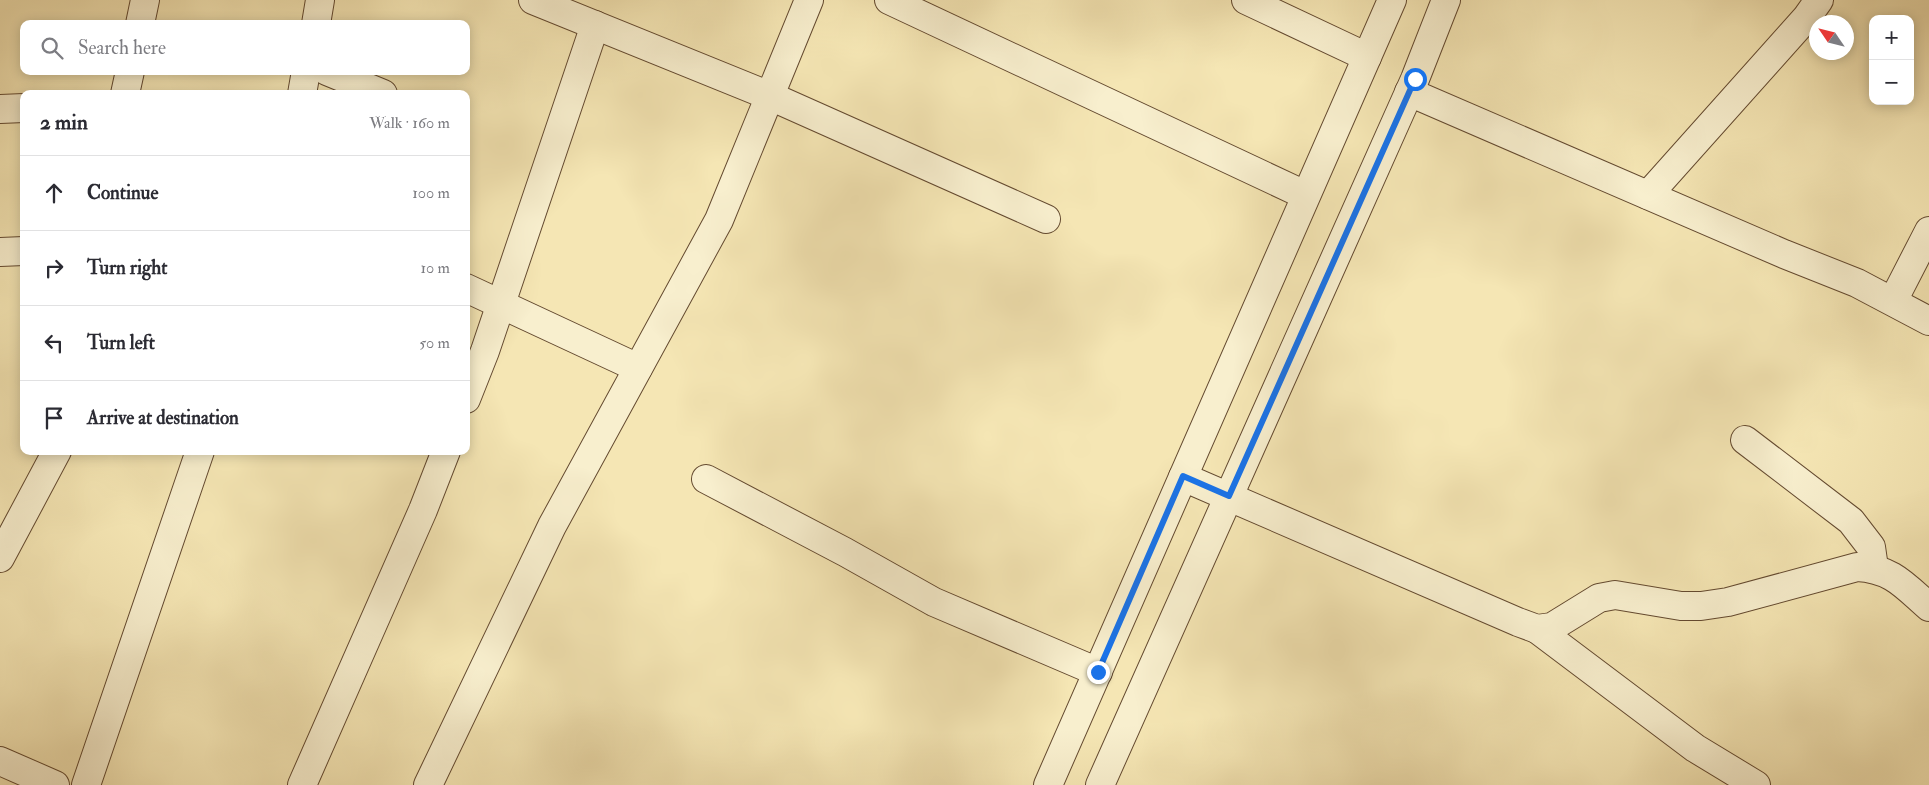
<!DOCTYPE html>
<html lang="en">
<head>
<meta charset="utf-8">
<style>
	body { margin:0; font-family:"IM FELL Double Pica",serif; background:#f2f2f3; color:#2b2b33 }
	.controls { position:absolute; right:15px; top:15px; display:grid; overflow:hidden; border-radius:10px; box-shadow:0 2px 12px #0003 }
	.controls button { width:45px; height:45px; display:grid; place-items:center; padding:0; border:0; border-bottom:1px solid #e1e1e2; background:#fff; color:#2b2b33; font:25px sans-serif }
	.compass { position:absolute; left:1809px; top:15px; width:45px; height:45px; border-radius:50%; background:#fff; box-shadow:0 2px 12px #0003; rotate:305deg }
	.stop { position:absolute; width:15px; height:15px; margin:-11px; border:4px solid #1a73e8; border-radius:50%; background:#fff }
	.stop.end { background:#1a73e8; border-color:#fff; box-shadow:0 1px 5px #0008 }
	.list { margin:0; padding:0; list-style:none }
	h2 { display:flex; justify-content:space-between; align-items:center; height:65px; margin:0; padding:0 20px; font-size:21px }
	h2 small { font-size:16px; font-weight:400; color:#7c7c81 }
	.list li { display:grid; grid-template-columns:32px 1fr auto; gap:15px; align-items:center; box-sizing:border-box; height:75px; padding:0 20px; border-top:1px solid #e1e1e2 }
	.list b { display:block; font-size:19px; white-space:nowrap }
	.list em { font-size:16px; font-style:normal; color:#7c7c81 }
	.icon { flex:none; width:28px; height:28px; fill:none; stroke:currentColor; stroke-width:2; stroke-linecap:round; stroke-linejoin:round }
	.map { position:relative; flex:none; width:1929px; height:785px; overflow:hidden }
	.search { position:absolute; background:#fff; box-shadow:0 2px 12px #0003; left:20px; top:20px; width:450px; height:55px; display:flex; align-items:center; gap:12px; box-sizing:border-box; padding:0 18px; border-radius:10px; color:#7c7c81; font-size:19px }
	.panel { position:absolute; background:#fff; box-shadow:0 2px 12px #0003; left:20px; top:90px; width:450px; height:365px; border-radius:10px }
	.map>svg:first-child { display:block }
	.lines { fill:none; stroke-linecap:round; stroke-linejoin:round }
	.minor-casing { stroke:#644a30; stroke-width:30 }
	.minor { stroke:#f8efce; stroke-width:28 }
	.route { stroke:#1a73e8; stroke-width:6 }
</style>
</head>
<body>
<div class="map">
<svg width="1929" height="785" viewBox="0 0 1929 785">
	<rect width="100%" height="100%" fill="#f5e6b4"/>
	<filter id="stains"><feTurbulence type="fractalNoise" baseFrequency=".004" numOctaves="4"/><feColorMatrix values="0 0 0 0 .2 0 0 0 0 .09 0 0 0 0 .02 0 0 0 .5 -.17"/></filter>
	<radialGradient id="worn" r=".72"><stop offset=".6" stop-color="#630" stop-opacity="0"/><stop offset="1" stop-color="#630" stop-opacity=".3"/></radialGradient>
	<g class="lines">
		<g class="minor-casing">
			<g id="minor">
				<polyline points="533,0 770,96 1046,219"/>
				<polyline points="889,0 1305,195"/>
				<polyline points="1246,0 1367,57"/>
				<polyline points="140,24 145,0"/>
				<polyline points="316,24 320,0"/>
				<polyline points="327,71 383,94"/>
				<polyline points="1409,92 1784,254 1857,283 1929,321"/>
				<polyline points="125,94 130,71"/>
				<polyline points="302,94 306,71"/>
				<polyline points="0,109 24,108"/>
				<polyline points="1648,195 1807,17 1819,0"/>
				<polyline points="0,252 24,251"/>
				<polyline points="466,288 638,368"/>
				<polyline points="1893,301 1929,231"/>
				<polyline points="466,399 485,351 595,25"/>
				<polyline points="1745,440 1851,521 1871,547 1874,568"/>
				<path d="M1183,477L1518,622L1537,629L1552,627L1599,598L1615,595L1681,606H1701L1728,602L1857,567C1892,569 1904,585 1929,607"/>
				<polyline points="706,479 845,552 934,602 1098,672"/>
				<polyline points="0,558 57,451"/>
				<polyline points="1537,629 1695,748 1756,785"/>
				<polyline points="0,761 55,785"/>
				<polyline points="86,785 200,451"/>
				<polyline points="302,785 423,510 446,451"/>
				<polyline points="428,785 552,526 719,220 809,0"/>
				<polyline points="1048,785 1392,0"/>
				<polyline points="1100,785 1415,79 1446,0"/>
			</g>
		</g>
		<use href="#minor" class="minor"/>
	</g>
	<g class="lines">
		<polyline class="route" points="1098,672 1183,476 1229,496 1415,79"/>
	</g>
	<rect width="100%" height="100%" filter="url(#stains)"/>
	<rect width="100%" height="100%" fill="url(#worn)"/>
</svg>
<div class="controls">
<button>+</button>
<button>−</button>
</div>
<svg class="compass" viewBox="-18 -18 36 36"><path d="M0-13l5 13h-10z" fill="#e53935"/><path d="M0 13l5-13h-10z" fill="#7c7c81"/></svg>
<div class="stop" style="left:1415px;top:79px"></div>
<div class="stop end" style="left:1098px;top:672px"></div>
<div class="search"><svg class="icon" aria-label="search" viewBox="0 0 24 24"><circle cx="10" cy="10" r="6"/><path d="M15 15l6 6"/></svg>Search here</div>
<section class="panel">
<h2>2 min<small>Walk · 160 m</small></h2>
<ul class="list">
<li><svg class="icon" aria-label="ahead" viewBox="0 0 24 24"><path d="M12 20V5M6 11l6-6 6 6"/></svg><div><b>Continue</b></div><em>100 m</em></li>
<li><svg class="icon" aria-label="right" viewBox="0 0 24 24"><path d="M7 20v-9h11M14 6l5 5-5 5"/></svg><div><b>Turn right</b></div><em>10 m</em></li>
<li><svg class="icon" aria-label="left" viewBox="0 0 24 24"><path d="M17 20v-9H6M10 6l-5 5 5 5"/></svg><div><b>Turn left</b></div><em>50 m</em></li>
<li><svg class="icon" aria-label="arrive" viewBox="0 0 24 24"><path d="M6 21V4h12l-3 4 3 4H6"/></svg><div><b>Arrive at destination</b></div></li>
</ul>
</section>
</div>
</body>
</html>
